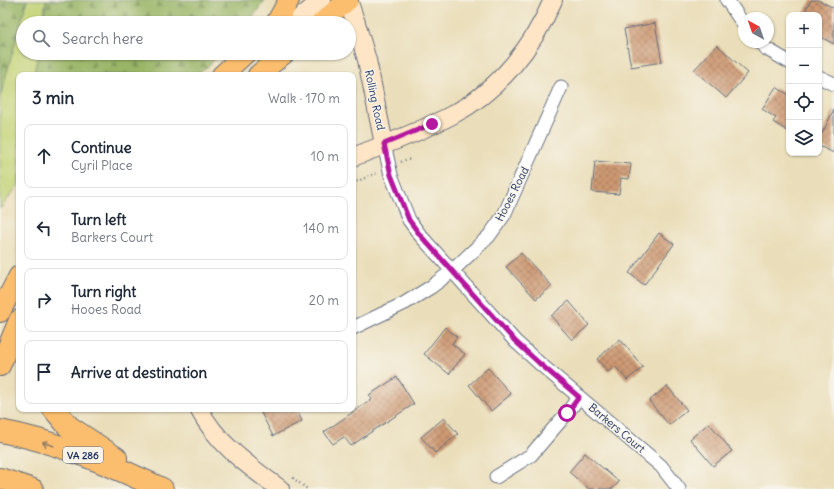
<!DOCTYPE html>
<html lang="en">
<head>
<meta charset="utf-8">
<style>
	body { margin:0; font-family:Delius,sans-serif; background:#f6f6f7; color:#1f2937 }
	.controls { position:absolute; right:12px; top:12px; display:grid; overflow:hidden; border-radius:8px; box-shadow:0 1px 3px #0004 }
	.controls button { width:36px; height:36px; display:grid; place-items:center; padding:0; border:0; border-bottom:1px solid #e0e1e3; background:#fff; color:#1f2937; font:20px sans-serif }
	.compass { position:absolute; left:738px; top:12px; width:36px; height:36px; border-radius:50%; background:#fff; box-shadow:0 1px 3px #0004; rotate:320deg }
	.stop { position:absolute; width:12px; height:12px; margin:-9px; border:3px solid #b5179e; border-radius:50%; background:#fff }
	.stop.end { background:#b5179e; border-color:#fff; box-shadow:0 1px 4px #0008 }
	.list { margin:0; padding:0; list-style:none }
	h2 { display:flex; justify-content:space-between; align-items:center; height:52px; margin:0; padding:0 16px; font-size:17px }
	h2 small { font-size:13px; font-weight:400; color:#747a83 }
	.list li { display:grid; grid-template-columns:26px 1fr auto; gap:12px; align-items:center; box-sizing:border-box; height:64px; margin:0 8px 8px; padding:0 8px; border:1px solid #e0e1e3; border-radius:8px }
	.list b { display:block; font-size:15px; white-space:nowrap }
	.list p { margin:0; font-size:13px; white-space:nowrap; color:#747a83 }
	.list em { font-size:13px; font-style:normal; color:#747a83 }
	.icon { flex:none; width:22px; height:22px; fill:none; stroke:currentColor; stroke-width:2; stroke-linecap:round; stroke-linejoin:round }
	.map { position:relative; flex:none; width:834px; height:489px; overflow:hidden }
	.search { position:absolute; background:#fff; box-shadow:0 1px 3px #0004; left:16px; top:16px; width:340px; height:44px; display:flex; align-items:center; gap:10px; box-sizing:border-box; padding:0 14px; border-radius:22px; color:#747a83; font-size:15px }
	.panel { position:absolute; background:#fff; box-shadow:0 1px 3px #0004; left:16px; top:72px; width:340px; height:340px; border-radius:8px }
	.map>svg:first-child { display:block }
	.green { fill:#c2d375; stroke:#6e816a }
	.forest { fill:url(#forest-firs); stroke:#5a7262 }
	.building { fill:url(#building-cross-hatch) }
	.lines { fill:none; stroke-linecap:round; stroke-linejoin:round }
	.street-casing { stroke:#636c7e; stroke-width:15 }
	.secondary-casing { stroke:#636c7e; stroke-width:20 }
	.primary-casing { stroke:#636c7e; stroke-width:22 }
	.highway-casing { stroke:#636c7e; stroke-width:24 }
	.path { stroke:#636c7e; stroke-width:2.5; stroke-dasharray:1 3; stroke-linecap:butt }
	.street { stroke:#fff; stroke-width:13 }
	.secondary { stroke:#fde5c5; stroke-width:18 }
	.primary { stroke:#fbbe6e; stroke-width:20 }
	.highway { stroke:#fbbe6e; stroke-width:22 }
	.oneway { stroke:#8b7666 }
	.route { stroke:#b5179e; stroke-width:5 }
	.labels { text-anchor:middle; stroke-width:3; stroke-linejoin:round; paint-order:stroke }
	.shield { fill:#f7f3e8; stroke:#5d6a87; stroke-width:1 }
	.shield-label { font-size:10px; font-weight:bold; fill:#1b2f5e }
	.street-label { font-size:11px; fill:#1b2f5e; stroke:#f7f3e8 }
</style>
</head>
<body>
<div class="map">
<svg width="834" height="489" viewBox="0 0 834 489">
	<defs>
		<pattern id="forest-firs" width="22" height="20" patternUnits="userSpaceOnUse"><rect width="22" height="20" fill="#99b566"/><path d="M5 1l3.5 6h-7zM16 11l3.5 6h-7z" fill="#7c9457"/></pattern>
		<pattern id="building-cross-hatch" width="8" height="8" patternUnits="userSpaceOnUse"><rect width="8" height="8" fill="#ce9972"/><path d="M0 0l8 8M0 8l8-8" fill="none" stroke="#a67d61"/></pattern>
	</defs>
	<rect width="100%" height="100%" fill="#f7f3e8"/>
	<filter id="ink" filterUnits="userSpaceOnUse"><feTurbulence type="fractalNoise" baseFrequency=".025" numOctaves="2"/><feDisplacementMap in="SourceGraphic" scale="8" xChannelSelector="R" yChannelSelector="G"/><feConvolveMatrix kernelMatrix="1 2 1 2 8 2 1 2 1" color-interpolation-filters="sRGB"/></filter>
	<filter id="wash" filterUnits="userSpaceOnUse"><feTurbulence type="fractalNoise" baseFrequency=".012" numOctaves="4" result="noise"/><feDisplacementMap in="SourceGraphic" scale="16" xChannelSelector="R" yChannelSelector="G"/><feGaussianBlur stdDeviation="0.9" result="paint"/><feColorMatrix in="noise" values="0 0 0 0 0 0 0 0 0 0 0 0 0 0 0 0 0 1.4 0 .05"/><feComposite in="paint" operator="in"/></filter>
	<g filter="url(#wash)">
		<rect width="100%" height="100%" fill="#eadeba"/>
		<polygon class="green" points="27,0 46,0 43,23 23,23 23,53 38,53 34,75 19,75 19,184 0,209 0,97"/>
		<g class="forest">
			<polygon points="0,0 27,0 0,97"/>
			<polygon points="46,0 265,0 248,23 43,23"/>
			<polygon points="38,53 221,53 207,67 196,75 34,75"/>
		</g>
		<g id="blocks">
			<g class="building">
				<polygon points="811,0 818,0 834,8 834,44 819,36 819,15 803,15"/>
				<polygon points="655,23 662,62 631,67 624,29"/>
				<polygon points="717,45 748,73 726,98 694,70"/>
				<polygon points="776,87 789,95 789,132 773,122 776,118 762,109"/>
				<polygon points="834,109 834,153 819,146 819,140"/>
				<polygon points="595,161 631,164 629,179 621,178 619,194 592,192"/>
				<polygon points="659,233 674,244 644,285 629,273"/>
				<polygon points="521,253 552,286 536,299 506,267"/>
				<polygon points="569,301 589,325 572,340 551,316"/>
				<polygon points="445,327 457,337 452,344 465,354 449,374 424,354"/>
				<polygon points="620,339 643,367 627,380 615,366 608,372 597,359"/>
				<polygon points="488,368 511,394 491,411 469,385"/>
				<polygon points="397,377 414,404 371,432 351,446 344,437 333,444 324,432 372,399 369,395"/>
				<polygon points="667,386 687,410 669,425 649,401"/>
				<polygon points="259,409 296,409 302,421 273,436"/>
				<polygon points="444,418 458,434 435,453 421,437"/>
				<polygon points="709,423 732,451 713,466 690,439"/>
				<polygon points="585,453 619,482 612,489 589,489 569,472"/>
			</g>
		</g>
	</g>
	<g filter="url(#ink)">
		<use href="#blocks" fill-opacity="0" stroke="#636c7e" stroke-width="1"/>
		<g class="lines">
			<g class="street-casing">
				<g id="street">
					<polyline points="727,0 744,25"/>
					<polyline points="760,42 765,48 789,62"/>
					<polyline points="819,77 834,84"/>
					<polyline points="384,144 391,175 409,220 420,235 515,341 539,363 661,466 679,489"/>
					<polyline points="353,328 405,303 431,287 452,271 489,236 504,215 561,87"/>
					<polyline points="496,477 531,455 567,413 579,397"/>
				</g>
			</g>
			<g class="secondary-casing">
				<g id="secondary">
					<polyline points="348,0 356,23 367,60 384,144"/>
					<polyline points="294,23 322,0"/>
					<path d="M353,157C386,144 420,132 452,115C498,91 533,47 553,0"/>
					<path d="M199,409C217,444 249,466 280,489"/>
				</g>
			</g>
			<g class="primary-casing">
				<g id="primary">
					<polyline points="276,23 289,0"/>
					<polyline points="321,23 348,0"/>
					<polyline points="222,75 246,53"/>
					<polyline points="258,75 285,53"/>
					<polyline points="0,312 19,276"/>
					<polyline points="0,366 19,320"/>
					<polyline points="0,478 33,489"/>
				</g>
			</g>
			<g class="highway-casing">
				<g id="highway">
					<polyline points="54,409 69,427 116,458"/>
					<path d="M0,431C56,441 111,465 162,489"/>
				</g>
			</g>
			<g class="path">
				<polyline points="401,162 407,159 410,160"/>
				<polyline points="353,183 377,173"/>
				<polyline points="293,478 307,489"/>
			</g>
			<use href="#street" class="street"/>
			<use href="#secondary" class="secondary"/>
			<use href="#primary" class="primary"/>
			<use href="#highway" class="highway"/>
		</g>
		<defs><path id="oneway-shaft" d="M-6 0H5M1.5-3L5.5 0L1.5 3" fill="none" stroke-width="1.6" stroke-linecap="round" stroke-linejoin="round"/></defs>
		<use class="oneway" href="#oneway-shaft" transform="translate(48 444) rotate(-162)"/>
	</g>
	<g class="lines" filter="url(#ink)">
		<polyline class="route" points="432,124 384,144 391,175 409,220 420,235 515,341 539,363 579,397 567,413"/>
	</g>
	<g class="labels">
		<rect class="shield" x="63" y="447" width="40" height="16" rx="3"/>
		<g class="shield-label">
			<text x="83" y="459">VA 286</text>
		</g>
		<g class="street-label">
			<text transform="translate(375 100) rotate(78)" y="4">Rolling Road</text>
			<text transform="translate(512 194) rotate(-63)" y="4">Hooes Road</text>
			<text transform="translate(617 428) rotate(40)" y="4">Barkers Court</text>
		</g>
	</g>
</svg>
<div class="controls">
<button>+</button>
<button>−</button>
<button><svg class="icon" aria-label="locate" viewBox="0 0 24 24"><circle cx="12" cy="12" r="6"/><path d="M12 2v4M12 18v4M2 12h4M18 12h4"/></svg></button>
<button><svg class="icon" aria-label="layers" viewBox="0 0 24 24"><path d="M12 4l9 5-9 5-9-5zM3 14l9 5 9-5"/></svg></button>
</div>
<svg class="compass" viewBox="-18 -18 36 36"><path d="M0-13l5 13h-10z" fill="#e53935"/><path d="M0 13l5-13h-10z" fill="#747a83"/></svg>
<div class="stop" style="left:567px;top:413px"></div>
<div class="stop end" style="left:432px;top:124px"></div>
<div class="search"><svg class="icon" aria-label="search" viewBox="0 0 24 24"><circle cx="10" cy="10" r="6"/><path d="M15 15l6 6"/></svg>Search here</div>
<section class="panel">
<h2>3 min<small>Walk · 170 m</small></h2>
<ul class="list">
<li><svg class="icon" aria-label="ahead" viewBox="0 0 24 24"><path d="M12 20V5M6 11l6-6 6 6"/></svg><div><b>Continue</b><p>Cyril Place</p></div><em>10 m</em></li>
<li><svg class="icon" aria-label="left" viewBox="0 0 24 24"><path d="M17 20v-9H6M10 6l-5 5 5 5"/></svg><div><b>Turn left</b><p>Barkers Court</p></div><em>140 m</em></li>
<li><svg class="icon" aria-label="right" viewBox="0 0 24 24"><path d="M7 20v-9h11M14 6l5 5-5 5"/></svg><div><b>Turn right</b><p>Hooes Road</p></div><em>20 m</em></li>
<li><svg class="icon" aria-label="arrive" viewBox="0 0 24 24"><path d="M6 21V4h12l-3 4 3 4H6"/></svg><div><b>Arrive at destination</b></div></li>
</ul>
</section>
</div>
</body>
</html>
